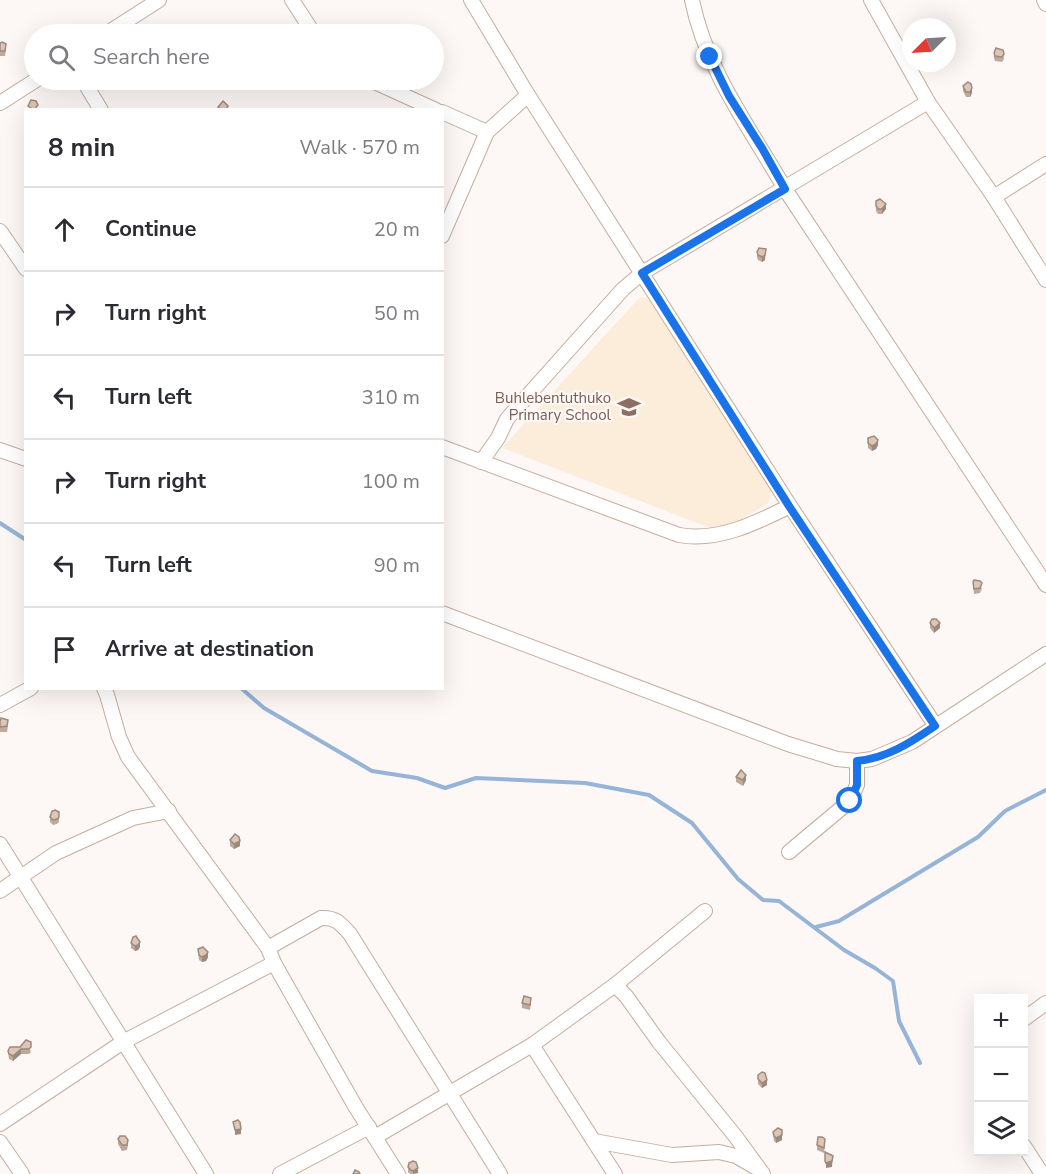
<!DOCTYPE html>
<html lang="en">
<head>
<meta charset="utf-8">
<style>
	body { margin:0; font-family:"Nunito Sans",sans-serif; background:#f2f2f3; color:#2b2b33 }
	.controls { position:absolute; right:18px; bottom:18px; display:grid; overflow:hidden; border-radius:0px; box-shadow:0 6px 24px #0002 }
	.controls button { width:54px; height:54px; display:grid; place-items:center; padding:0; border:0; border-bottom:2px solid #e1e1e2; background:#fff; color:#2b2b33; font:30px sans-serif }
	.compass { position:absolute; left:902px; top:18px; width:54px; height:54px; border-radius:50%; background:#fff; box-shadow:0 6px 24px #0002; rotate:246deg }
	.stop { position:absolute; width:18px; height:18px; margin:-14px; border:4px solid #1a73e8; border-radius:50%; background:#fff }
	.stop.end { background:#1a73e8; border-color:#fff; box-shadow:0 2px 6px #0008 }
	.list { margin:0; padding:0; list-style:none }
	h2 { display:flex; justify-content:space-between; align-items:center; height:78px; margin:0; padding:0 24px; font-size:26px }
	h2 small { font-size:20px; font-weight:400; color:#7c7c81 }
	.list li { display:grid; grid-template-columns:39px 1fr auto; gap:18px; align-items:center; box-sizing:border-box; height:84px; padding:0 24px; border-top:2px solid #e1e1e2 }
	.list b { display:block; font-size:22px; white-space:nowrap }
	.list em { font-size:20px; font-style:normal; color:#7c7c81 }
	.icon { flex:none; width:33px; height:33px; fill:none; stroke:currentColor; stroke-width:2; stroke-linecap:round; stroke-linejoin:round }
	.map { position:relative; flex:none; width:1046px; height:1174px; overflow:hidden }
	.search { position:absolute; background:#fff; box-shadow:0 6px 24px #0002; left:24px; top:24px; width:420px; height:66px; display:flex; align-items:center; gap:15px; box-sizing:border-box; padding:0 21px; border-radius:33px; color:#7c7c81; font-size:22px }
	.panel { position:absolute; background:#fff; box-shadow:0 6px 24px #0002; left:24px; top:108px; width:420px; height:582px; border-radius:0px }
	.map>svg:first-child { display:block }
	.education { fill:#fbedda }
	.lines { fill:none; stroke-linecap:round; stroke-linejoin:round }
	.stream { stroke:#95b4d8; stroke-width:4 }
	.minor-casing { stroke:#c5ad9c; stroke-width:16 }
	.minor { stroke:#fff; stroke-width:14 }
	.wall { fill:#bfa99b }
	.shaded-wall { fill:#9b8a7e }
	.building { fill:#dec5b4; stroke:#9b8a7e; stroke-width:1.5 }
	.route { stroke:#1a73e8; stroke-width:8 }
	.labels { text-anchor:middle; stroke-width:4.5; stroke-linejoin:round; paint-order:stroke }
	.education-label { font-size:15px; fill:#785e54; stroke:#fdf8f5; text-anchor:end }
</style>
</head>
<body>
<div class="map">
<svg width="1046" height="1174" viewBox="0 0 1046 1174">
	<rect width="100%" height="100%" fill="#fdf8f5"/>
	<polygon class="education" points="647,297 772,489 768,503 730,527 713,529 502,448 639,298"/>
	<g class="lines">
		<g class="stream">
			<polyline points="0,523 26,540"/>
			<polyline points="241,688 264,708 372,771 417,778 445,788 476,778 585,783 649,795 692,823 738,879 763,900 779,901 844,950 875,968 893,981 899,1021 920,1063"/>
			<polyline points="816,927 839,921 978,837 1005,811 1046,790"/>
		</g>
		<g class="minor-casing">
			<g id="minor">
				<polyline points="292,0 314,34"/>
				<polyline points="471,0 528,95 790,506 935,725"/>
				<path d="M692,0C706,70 750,128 785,189L1046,585"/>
				<polyline points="871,0 928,102 994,197 1046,280"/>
				<polyline points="1044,0 1046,4"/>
				<polyline points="106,34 159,0"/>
				<polyline points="83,80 101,110"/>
				<polyline points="370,80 436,110"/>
				<polyline points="0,103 36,80"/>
				<polyline points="442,112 487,132"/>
				<polyline points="994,197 1046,164"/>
				<polyline points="0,231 26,269"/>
				<polyline points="442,236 487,132 528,95"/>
				<path d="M442,447L679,535C718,542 756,523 790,506"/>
				<polyline points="0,450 26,459"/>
				<polyline points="481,462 498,438 507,419 623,289 642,273 928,102"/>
				<polyline points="442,613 788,744 837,759 857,761 872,759 912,742 1046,654"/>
				<polyline points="104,688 107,695 119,737 128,757 268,948 274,963 355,1106 398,1174"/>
				<polyline points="0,705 31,688"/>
				<polyline points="0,844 206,1174"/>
				<polyline points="789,852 850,801 857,785 857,761"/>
				<polyline points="0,891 56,853 133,818 169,811"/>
				<path d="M268,948L321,918C336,917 341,924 350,934L500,1174"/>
				<polyline points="615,985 705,911"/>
				<polyline points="1024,1019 1046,1003"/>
				<polyline points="532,1045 615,985 626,996 659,1042 736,1137 763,1174"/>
				<polyline points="0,1124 123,1042 274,963"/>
				<polyline points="375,1137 532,1045 615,1174"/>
				<polyline points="594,1141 672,1155 719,1152 736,1156 755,1167"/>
				<polyline points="0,1142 22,1174"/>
				<polyline points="1024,1146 1042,1174"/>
				<polyline points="280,1174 369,1127"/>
			</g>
		</g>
		<use href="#minor" class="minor"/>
	</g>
	<g class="wall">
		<polygon points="0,43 6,49 5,56 0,56"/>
		<polygon points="1003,50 1004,59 1002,62 995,61 994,58 994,53"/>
		<polygon points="963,86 972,93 970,97 966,97 963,91"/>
		<polygon points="876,206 886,209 882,214 878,214 876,211"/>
		<polygon points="759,248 765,260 762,262 758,260 757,257 757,252"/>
		<polygon points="868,443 878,445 876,449 872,451 868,448"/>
		<polygon points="973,582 982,588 980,593 974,594"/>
		<polygon points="930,623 940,628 934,633 930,628"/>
		<polygon points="0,721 8,726 7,732 0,732"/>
		<polygon points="736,777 746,780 743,786 736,782"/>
		<polygon points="59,812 59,822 57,824 53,825 50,822 50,817"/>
		<polygon points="230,840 240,846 234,849 230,846"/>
		<polygon points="131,943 140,947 138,950 135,951 131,948"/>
		<polygon points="198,949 208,957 206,961 202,962 199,960"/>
		<polygon points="522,1003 531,1003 530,1010 522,1008"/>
		<polygon points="26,1040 31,1052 29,1054 21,1054 13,1061 9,1059 8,1051 20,1047"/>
		<polygon points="758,1079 767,1085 762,1088 758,1084"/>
		<polygon points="773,1132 782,1140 776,1143 774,1141"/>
		<polygon points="118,1139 128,1145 127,1150 122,1151 118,1144"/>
		<polygon points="825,1144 824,1153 817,1150 817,1145"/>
		<polygon points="408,1167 418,1173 410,1174 408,1172"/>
	</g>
	<g class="shaded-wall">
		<polygon points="936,63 943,63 943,65 936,67"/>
		<polygon points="972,88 972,93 970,97 970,92"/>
		<polygon points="886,204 886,209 882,214 882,209"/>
		<polygon points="766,249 765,260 762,262 762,257"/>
		<polygon points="878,440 878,445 876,449 872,451 872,446"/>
		<polygon points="940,623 940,628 934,633 934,628"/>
		<polygon points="746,775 746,780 743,786 743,780"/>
		<polygon points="240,841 240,846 234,849 234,844"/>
		<polygon points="140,942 140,947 138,950 135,951 135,946"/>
		<polygon points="208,952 208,957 206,961 202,962 202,957"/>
		<polygon points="21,1049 21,1054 13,1061 13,1056"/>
		<polygon points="767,1080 767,1085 762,1088 762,1083"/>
		<polygon points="241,1129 241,1134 235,1135 235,1130"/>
		<polygon points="782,1135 782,1140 776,1143 776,1138"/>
		<polygon points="833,1156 832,1167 826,1168 826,1163"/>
		<polygon points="418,1168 418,1173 413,1174 413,1171"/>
	</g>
	<g class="building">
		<polygon points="417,30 421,30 424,34 415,34 414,33"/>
		<polygon points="2,42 6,44 5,51 0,51 0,43"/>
		<polygon points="996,48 1003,50 1004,54 1002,57 995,56 994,53"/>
		<polygon points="968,82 971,84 972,88 970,92 966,92 963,86"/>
		<polygon points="31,100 36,101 38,105 34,110 28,106"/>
		<polygon points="223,101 228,106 226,110 222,110 218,107"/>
		<polygon points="880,199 886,204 882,209 878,209 876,206 876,201"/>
		<polygon points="759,248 766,249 765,255 762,257 758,255 757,252"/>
		<polygon points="874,436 878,440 876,444 872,446 868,443 868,438"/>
		<polygon points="974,580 980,581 982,583 980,588 974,589 973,582"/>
		<polygon points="932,619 936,619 940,623 934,628 930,623"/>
		<polygon points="1,718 8,720 7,726 0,727 0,721"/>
		<polygon points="741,770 746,775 743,780 736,777"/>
		<polygon points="55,810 59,812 59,817 57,819 53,820 50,817 52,811"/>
		<polygon points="235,834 239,837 240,841 234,844 230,840"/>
		<polygon points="136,936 140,942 138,945 135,946 131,943 133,937"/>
		<polygon points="203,947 208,952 206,955 202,957 199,955 198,949"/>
		<polygon points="524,996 531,998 530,1005 522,1003"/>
		<polygon points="26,1040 31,1042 31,1047 29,1049 21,1049 13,1056 9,1054 8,1051 10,1047 20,1047"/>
		<polygon points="762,1072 765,1073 767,1080 762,1083 758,1079 758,1075"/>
		<polygon points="238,1120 240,1122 241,1129 235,1130 233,1122"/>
		<polygon points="778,1128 782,1130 782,1135 776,1138 774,1136 773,1132"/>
		<polygon points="120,1136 125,1136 128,1140 127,1145 122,1145 118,1139"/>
		<polygon points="818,1137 822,1137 825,1139 824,1148 817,1145"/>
		<polygon points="825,1152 833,1156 832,1161 826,1163 825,1161"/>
		<polygon points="413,1161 416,1162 418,1168 413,1171 411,1170 408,1167 409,1163"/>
		<polygon points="355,1170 359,1172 360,1174 353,1174"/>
	</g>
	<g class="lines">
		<path class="route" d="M710,57L729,96L762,148L785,189L642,273L789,506L935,726C910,743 887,758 857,761V785L850,801"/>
	</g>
	<defs>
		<g id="school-bare" transform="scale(1.8)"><path d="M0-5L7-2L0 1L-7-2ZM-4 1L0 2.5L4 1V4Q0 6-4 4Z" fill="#8d6e63" stroke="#fdf8f5" stroke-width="2.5" paint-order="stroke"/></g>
	</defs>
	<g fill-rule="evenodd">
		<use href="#school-bare" x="629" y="407"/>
	</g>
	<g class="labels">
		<g class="education-label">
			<text x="611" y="403">Buhlebentuthuko<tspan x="611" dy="17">Primary School</tspan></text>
		</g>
	</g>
</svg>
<div class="controls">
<button>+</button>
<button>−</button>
<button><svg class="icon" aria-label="layers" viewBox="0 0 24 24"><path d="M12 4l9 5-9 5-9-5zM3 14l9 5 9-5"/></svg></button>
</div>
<svg class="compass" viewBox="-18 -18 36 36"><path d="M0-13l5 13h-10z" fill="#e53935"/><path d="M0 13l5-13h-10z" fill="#7c7c81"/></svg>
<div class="stop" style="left:850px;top:801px"></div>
<div class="stop end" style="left:710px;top:57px"></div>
<div class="search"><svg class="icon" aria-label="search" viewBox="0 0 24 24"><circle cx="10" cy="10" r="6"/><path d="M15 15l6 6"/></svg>Search here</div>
<section class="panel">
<h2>8 min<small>Walk · 570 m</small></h2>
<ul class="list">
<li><svg class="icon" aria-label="ahead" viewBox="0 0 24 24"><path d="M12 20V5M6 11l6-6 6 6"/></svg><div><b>Continue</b></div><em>20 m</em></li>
<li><svg class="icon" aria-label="right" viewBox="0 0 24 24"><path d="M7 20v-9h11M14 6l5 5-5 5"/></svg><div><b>Turn right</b></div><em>50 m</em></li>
<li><svg class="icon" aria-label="left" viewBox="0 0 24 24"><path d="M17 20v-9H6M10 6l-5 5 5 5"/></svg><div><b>Turn left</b></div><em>310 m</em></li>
<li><svg class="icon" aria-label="right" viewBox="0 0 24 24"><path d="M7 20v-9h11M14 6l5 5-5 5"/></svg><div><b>Turn right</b></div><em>100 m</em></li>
<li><svg class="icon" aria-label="left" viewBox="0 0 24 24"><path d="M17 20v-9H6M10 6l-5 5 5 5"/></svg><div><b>Turn left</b></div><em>90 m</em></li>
<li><svg class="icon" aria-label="arrive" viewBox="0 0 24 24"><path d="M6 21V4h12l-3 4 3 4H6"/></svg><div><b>Arrive at destination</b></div></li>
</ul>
</section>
</div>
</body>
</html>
